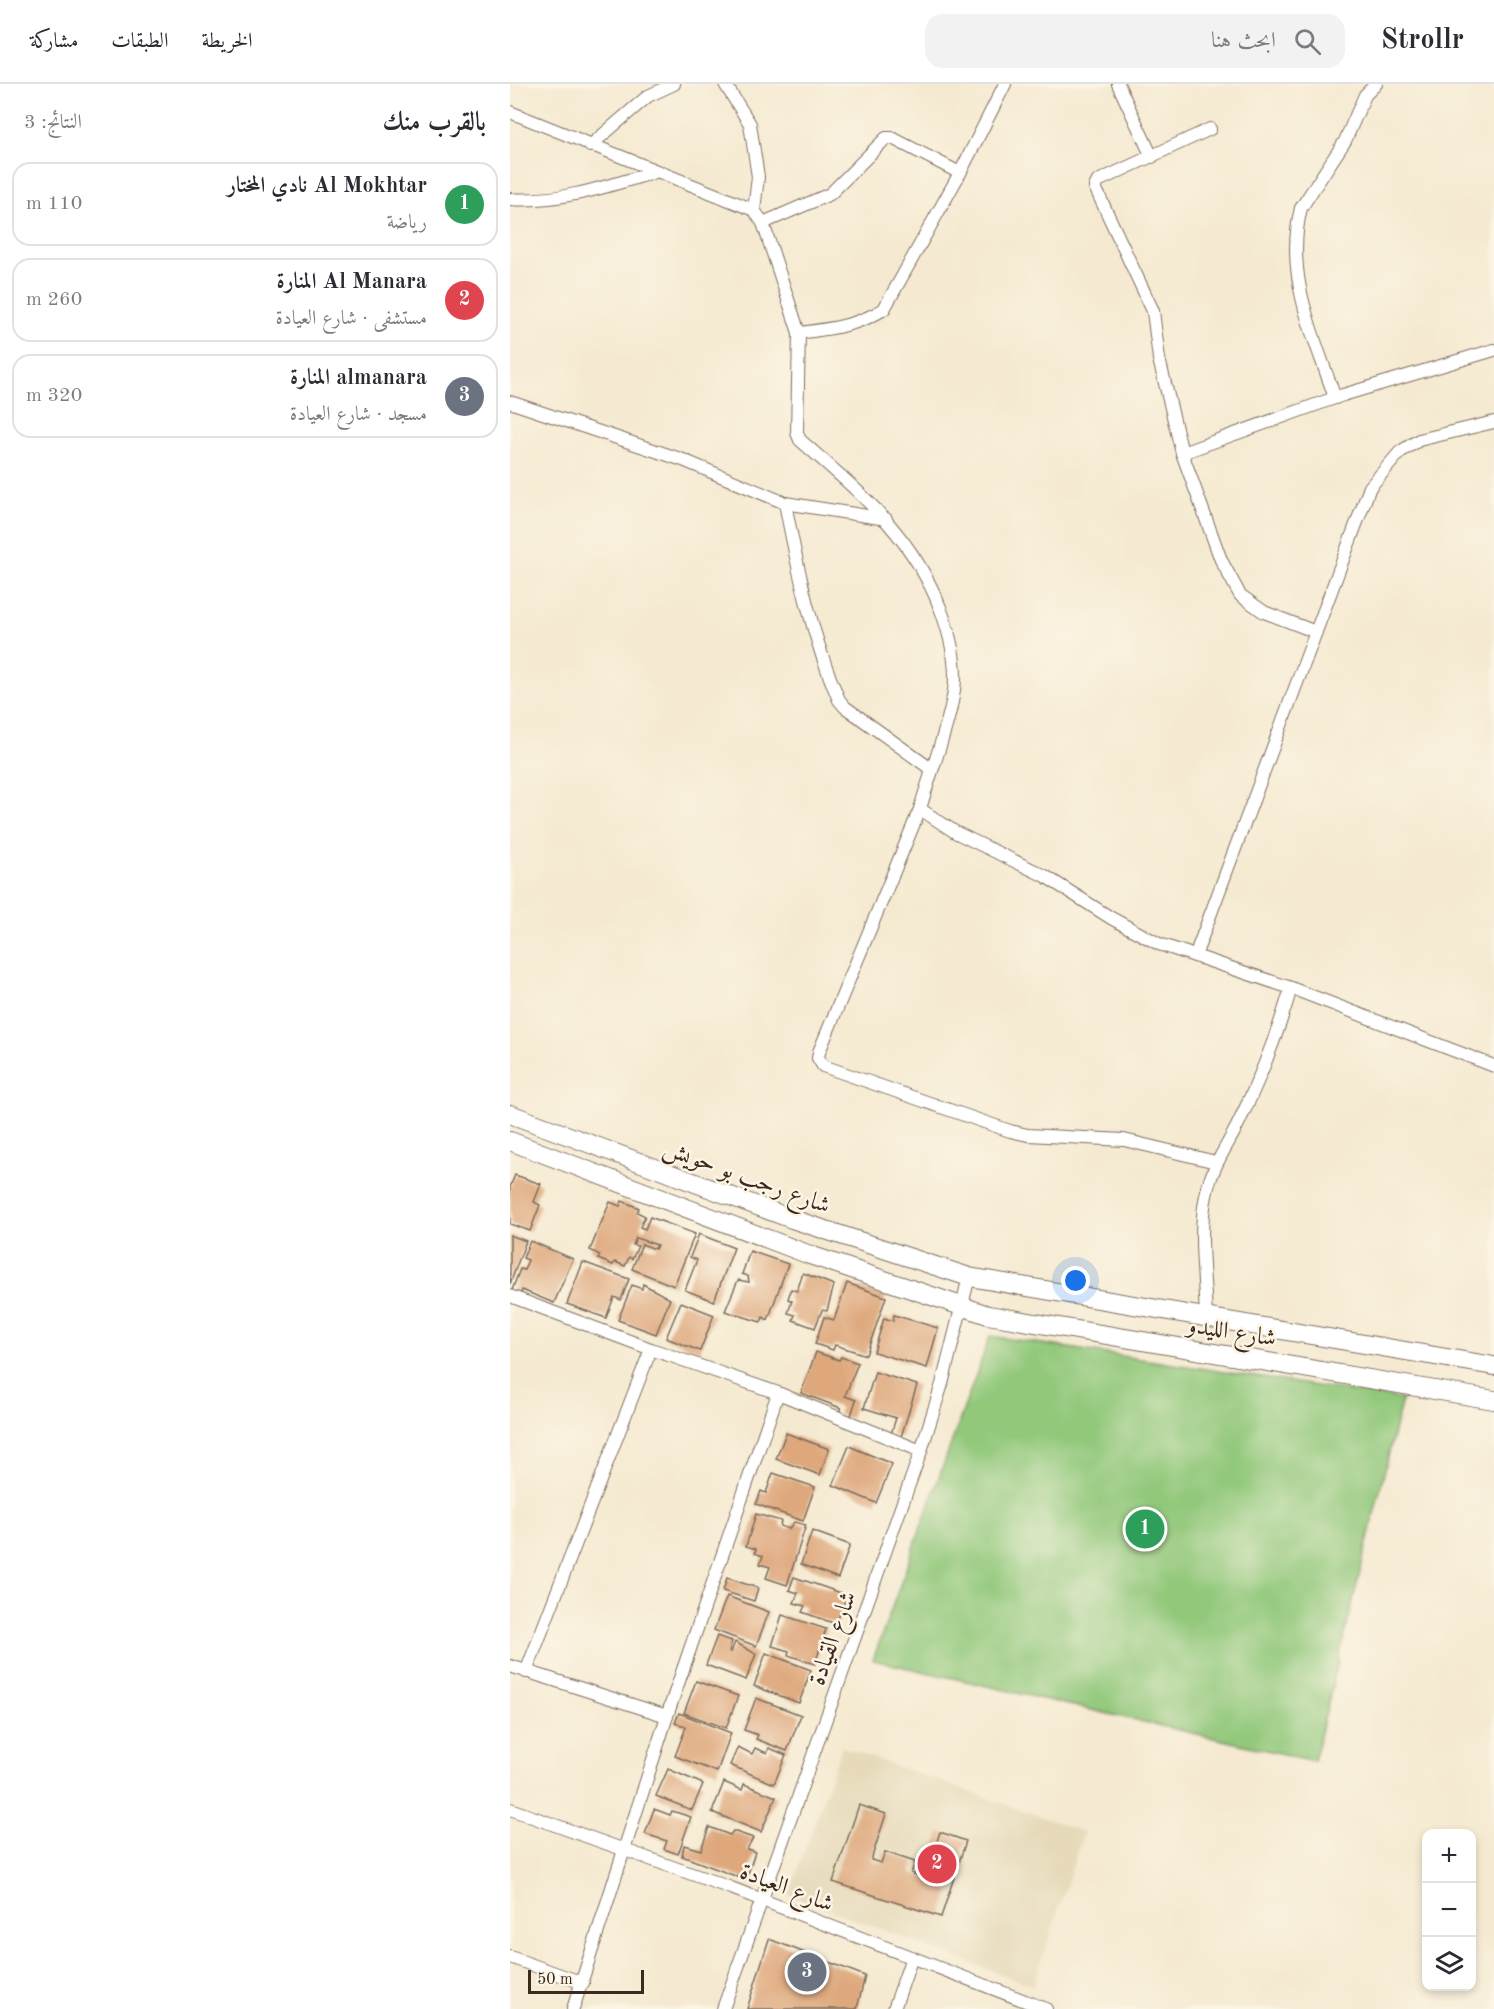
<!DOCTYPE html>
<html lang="ar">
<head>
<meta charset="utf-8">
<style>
	body { margin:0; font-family:"Old Standard TT",Amiri,serif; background:#f2f2f3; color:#2b2b33; direction:rtl }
	.controls { position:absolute; right:18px; bottom:18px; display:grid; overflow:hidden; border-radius:12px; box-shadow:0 3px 9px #0003 }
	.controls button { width:54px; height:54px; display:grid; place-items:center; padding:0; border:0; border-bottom:2px solid #e1e1e2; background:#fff; color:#2b2b33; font:30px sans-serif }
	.scale { position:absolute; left:18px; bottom:15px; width:116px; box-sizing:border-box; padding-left:6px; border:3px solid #3b2a1e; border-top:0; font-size:16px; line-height:21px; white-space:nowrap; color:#3b2a1e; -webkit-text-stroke:4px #fcf5e5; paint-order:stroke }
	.you { position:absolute; left:566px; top:1197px; width:21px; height:21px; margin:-15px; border:4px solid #fff; border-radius:50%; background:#1a73e8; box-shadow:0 0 0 9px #1a73e833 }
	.badge { display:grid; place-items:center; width:39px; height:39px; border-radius:50%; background:#c8321e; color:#fff; font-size:20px; font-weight:700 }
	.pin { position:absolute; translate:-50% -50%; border:3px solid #fff; box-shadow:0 2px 6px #0006 }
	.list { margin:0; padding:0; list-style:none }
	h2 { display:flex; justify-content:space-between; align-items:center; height:78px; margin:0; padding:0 24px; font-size:26px }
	h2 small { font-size:20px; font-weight:400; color:#7c7c81 }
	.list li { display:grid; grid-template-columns:39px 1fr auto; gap:18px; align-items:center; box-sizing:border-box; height:84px; margin:0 12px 12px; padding:0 12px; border:2px solid #e1e1e2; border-radius:18px }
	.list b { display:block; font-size:22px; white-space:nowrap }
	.list p { margin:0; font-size:20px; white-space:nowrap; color:#7c7c81 }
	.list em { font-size:20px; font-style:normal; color:#7c7c81 }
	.icon { flex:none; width:33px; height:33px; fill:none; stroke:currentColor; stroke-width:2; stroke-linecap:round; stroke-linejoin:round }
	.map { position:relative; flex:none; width:984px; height:1925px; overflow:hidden; direction:ltr }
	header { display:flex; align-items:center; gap:36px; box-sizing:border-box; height:84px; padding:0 30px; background:#fff; border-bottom:2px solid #e1e1e2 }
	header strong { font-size:28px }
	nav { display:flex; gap:33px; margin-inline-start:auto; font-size:21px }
	.search { width:420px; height:54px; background:#f2f2f3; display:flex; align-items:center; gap:15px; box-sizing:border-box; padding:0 21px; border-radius:18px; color:#7c7c81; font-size:22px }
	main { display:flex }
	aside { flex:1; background:#fff }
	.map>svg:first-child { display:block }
	.built { fill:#e6daba }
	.green { fill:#91c87a; stroke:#66794c; stroke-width:1.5 }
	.building { fill:#dea77c }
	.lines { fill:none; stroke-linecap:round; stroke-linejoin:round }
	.street-casing { stroke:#7c6d5d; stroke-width:14 }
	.secondary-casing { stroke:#7c6d5d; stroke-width:20 }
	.street { stroke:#fff; stroke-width:12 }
	.secondary { stroke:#fff; stroke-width:18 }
	.labels { text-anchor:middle; stroke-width:5; stroke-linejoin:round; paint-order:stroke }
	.street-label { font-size:24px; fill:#3b2a1e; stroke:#fcf5e5 }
</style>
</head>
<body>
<header>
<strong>Strollr</strong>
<div class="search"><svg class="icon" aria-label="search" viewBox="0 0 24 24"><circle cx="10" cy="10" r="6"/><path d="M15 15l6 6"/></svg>ابحث هنا</div>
<nav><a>الخريطة</a><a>الطبقات</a><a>مشاركة</a></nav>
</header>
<main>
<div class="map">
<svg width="984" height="1925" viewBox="0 0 984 1925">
	<rect width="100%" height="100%" fill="#fcf5e5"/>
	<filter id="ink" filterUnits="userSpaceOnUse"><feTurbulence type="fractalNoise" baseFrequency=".0167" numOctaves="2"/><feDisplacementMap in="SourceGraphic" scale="12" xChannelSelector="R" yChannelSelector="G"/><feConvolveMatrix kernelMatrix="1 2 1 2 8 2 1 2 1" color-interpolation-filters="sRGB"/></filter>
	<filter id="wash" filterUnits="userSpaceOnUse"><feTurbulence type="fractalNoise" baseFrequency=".008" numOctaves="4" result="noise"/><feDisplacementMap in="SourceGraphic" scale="24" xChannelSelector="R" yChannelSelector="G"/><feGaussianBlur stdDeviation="1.35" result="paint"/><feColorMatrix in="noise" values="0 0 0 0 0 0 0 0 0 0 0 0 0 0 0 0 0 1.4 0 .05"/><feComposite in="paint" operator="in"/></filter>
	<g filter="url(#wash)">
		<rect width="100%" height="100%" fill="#f5ead1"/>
		<polygon class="built" points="332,1663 574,1748 523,1902 279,1811"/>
		<polygon class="green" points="480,1252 892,1315 804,1677 363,1576"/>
		<g id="blocks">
			<g class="building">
				<polygon points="5,1091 31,1100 24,1118 30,1121 20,1147 0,1140 0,1103"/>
				<polygon points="112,1117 129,1124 127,1128 135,1132 130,1143 135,1145 140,1133 185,1150 164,1202 122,1185 132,1160 145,1165 147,1161 126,1154 123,1161 128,1162 122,1175 119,1173 115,1182 105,1178 103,1181 88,1175 90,1171 80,1166 100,1118 110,1122"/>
				<polygon points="189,1150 224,1164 204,1217 175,1206 187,1176 180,1173"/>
				<polygon points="0,1151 16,1157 0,1200"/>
				<polygon points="20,1157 63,1175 44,1219 12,1206 10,1212 1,1209 10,1185 14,1186 18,1176 13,1174"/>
				<polygon points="240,1167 278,1180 258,1236 253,1233 251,1238 215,1227 228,1196 239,1198 238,1192 232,1190"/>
				<polygon points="73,1178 119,1195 111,1216 104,1213 96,1234 57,1220"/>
				<polygon points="293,1189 324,1201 317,1227 312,1226 305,1244 283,1236 285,1231 278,1229 282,1217 278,1215 281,1205 287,1207"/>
				<polygon points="337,1199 376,1213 356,1271 325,1261 323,1266 305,1260 314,1233 324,1236"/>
				<polygon points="133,1200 160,1215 146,1250 108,1236 122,1201 132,1205"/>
				<polygon points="171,1218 204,1231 190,1267 156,1254"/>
				<polygon points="384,1231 428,1244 417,1284 364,1268 374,1234 383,1237"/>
				<polygon points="306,1268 329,1276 331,1273 348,1279 335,1312 346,1316 340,1335 328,1330 331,1324 291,1309"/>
				<polygon points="365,1288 407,1301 391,1353 381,1350 386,1334 354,1324"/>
				<polygon points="276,1349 319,1365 310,1391 266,1375"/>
				<polygon points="339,1362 382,1380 366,1419 323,1401"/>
				<polygon points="263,1389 305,1403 293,1437 246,1420 251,1407 256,1409"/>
				<polygon points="246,1430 271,1437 270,1442 279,1445 284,1438 296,1441 277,1501 256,1494 260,1483 250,1480 253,1472 245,1469 246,1465 236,1462"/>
				<polygon points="302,1447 340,1461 328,1494 291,1480"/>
				<polygon points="284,1493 337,1511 326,1540 292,1528 295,1522 284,1519 288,1509 279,1506"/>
				<polygon points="217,1494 248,1504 244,1517 213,1507"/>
				<polygon points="217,1512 259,1528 246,1562 204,1546"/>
				<polygon points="272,1531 316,1545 305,1580 278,1571 279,1567 262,1562"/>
				<polygon points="207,1552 222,1557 219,1567 221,1568 225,1558 246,1570 236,1596 196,1581"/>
				<polygon points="256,1569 301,1586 289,1619 244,1602"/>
				<polygon points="186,1597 228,1612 216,1644 174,1629"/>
				<polygon points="246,1614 291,1631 277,1667 246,1655 248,1651 234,1646"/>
				<polygon points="169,1629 221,1649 207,1688 165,1672 176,1643 165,1639"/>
				<polygon points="228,1663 242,1670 245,1664 257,1669 259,1664 276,1671 264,1700 220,1681"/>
				<polygon points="158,1685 193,1700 182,1726 146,1712"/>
				<polygon points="214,1698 232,1706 234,1700 266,1713 251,1748 202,1728"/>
				<polygon points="349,1721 376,1730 361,1776 371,1779 375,1768 405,1778 401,1789 415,1794 430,1748 456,1757 431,1833 323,1798"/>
				<polygon points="144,1725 160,1731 162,1727 181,1733 168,1770 154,1765 157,1757 135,1750"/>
				<polygon points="199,1743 220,1751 223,1747 243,1754 237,1765 245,1768 236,1796 172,1772 174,1761 191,1766"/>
				<polygon points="259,1855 355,1892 347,1925 237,1925"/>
			</g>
		</g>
	</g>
	<g filter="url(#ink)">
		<use href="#blocks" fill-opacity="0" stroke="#7c6d5d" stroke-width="1.5"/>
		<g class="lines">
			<g class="street-casing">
				<g id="street">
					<polyline points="215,0 240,40 248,93 244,126"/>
					<path d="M495,0L450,89L374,225C347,242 320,245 289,249L287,349L290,356C349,408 402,450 431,526C439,548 445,569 445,593C445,627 420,689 410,725L445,748L535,792L601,834L649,860L781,904C768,949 750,994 730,1036C719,1060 703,1080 697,1107C687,1147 695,1193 696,1234"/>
					<polyline points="608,0 642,73"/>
					<polyline points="0,28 244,126 253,139 289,249"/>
					<polyline points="700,45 588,97 585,103 643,227 649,275 672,369 711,476 730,511 754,528 806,548"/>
					<polyline points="80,62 138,12 164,0"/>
					<path d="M0,115C50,119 98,102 145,88"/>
					<polyline points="253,139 320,110 376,54 382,54 450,89"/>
					<path d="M825,314C804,251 774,192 791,124L835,57L855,11L866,0"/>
					<polyline points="0,318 173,376 275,419 376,435"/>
					<polyline points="672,369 833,311 984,266"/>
					<path d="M275,419C288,486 302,554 329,616L335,623L421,685"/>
					<polyline points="410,725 309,968 308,974 313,982 500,1047 518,1051 614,1056 706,1078"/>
					<polyline points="685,872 860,403 890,368 909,356 984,338"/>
					<polyline points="781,904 984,982"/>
					<polyline points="0,1212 141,1265 268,1309 411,1367"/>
					<polyline points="0,1582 157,1632"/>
					<polyline points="16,1588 141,1265"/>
					<polyline points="0,1725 221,1804 536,1925"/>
					<polyline points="0,1873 73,1899"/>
					<polyline points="63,1925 157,1632 268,1309"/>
					<polyline points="213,1925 411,1367 432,1300 459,1193"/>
					<polyline points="384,1925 402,1873"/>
				</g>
			</g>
			<g class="secondary-casing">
				<g id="secondary">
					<polyline points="0,1030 282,1135 459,1193 984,1282"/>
					<polyline points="0,1057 300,1171 478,1231 984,1316"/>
				</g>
			</g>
			<use href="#street" class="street"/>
			<use href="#secondary" class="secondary"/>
		</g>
	</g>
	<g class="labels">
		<g class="street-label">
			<text transform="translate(237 1092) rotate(20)" y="8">شارع رجب بو حويش</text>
			<text transform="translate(722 1247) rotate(9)" y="8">شارع الليدو</text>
			<text transform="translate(322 1554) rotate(-70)" y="8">شارع القيادة</text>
			<text transform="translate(277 1803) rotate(21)" y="8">شارع العيادة</text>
		</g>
	</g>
</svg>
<div class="controls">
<button>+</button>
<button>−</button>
<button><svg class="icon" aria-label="layers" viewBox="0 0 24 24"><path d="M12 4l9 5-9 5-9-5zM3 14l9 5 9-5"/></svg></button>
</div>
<div class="scale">50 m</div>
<div class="you"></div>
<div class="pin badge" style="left:635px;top:1445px;background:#2e9e5b">1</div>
<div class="pin badge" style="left:427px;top:1780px;background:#e0444e">2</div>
<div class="pin badge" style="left:297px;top:1888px;background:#6b7280">3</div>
</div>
<aside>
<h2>بالقرب منك<small>النتائج: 3</small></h2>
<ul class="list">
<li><span class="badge" style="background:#2e9e5b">1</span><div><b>Al Mokhtar نادي المختار</b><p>رياضة</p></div><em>110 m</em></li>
<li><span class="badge" style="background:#e0444e">2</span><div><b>Al Manara المنارة</b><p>مستشفى · شارع العيادة</p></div><em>260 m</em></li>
<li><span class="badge" style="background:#6b7280">3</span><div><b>almanara المنارة</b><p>مسجد · شارع العيادة</p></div><em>320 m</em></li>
</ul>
</aside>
</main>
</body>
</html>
